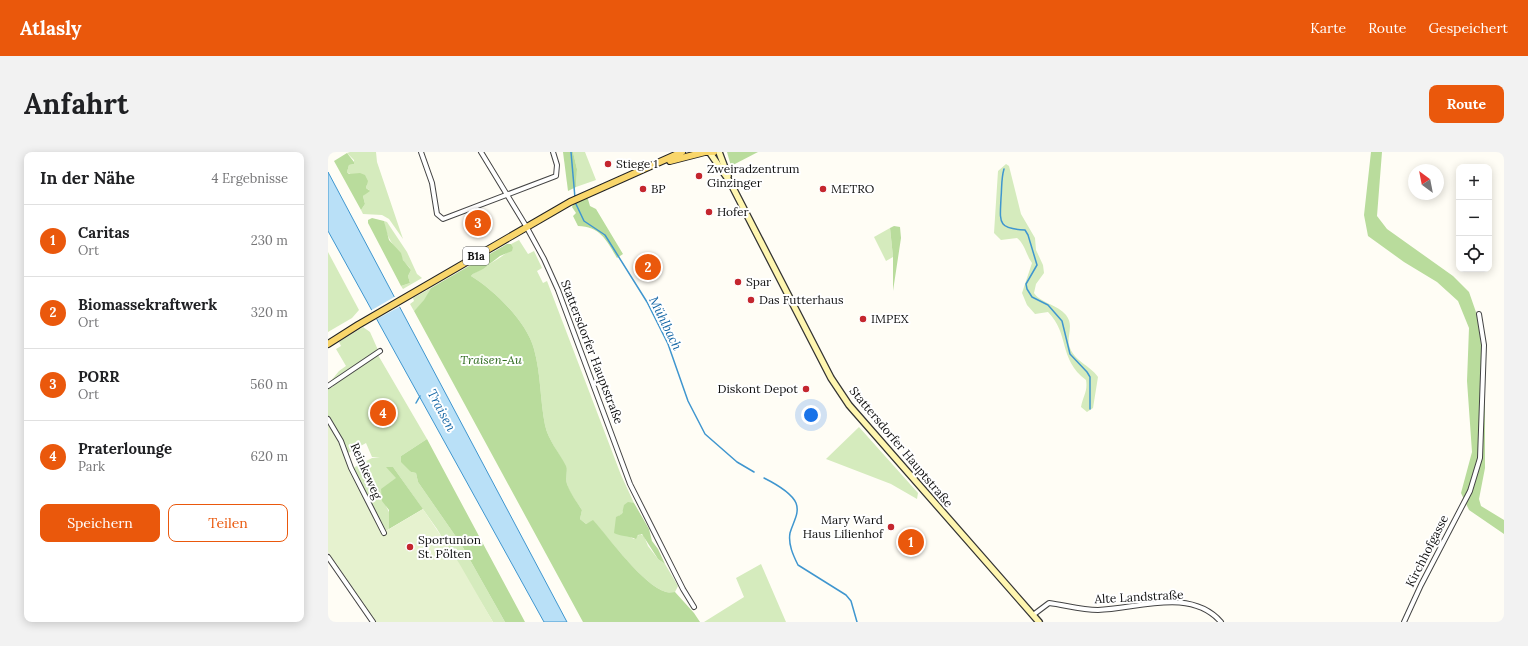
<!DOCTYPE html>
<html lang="de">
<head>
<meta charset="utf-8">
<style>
	body { margin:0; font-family:Lora,serif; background:#f2f2f2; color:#202124 }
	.controls { position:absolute; right:12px; top:12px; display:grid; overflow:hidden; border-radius:8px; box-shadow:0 2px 10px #0003 }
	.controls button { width:36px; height:36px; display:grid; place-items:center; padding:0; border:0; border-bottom:1px solid #e0e0e0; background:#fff; color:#202124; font:20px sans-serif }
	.compass { position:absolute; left:1080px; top:12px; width:36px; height:36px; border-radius:50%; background:#fff; box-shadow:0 2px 10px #0003; rotate:328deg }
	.you { position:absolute; left:483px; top:263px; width:14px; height:14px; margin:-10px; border:3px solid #fff; border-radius:50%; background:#1a73e8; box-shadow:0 0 0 6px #1a73e833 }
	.badge { display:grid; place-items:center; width:26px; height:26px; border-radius:50%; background:#ea580c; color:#fff; font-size:13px; font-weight:700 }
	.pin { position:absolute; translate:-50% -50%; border:2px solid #fff; box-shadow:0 1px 4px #0006 }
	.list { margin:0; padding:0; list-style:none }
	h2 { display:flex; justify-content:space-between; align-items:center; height:52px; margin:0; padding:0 16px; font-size:17px }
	h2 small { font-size:13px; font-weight:400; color:#757577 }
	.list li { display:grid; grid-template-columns:26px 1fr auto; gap:12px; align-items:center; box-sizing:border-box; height:72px; padding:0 16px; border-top:1px solid #e0e0e0 }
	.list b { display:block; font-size:15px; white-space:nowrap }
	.list p { margin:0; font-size:13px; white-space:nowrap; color:#757577 }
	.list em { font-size:13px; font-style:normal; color:#757577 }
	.actions { display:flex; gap:8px; padding:12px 16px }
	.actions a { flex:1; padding:9px 0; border:1px solid #ea580c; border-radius:8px; text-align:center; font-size:14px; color:#ea580c }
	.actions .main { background:#ea580c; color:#fff }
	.icon { flex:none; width:22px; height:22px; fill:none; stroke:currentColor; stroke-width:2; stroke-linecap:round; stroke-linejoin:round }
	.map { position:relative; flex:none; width:1176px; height:470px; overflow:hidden; border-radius:8px }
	header { display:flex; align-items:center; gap:24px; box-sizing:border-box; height:56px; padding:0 20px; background:#ea580c; color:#fff }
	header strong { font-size:19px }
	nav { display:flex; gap:22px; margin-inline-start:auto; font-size:14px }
	.intro { display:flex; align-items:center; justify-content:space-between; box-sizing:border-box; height:96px; padding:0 24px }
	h1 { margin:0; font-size:28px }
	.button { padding:10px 18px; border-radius:8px; background:#ea580c; color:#fff; font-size:14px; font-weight:700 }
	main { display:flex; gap:24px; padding:0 24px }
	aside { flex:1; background:#fff; border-radius:8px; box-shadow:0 2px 10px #0003 }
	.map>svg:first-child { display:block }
	.green { fill:#d5ebbd }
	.forest { fill:#b9dc9c }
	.pitch { fill:#e6f2cf }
	.water { fill:#b9e0f7; stroke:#3f96cf }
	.pier { fill:#fffdf5 }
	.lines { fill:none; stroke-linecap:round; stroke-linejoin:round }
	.stream { stroke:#3f96cf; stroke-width:1.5 }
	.street-casing { stroke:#444; stroke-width:6 }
	.secondary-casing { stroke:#333; stroke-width:8 }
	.primary-casing { stroke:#222; stroke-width:8 }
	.street { stroke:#fff; stroke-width:4 }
	.secondary { stroke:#fff6b0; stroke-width:5.5 }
	.primary { stroke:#f9d66b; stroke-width:6 }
	.poi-dot { fill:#c4262e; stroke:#fff; stroke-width:1.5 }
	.labels { text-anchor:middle; stroke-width:4; stroke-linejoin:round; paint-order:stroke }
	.shield { fill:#fff; stroke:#585858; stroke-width:1 }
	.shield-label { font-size:11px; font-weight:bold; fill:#111 }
	.poi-label { font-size:12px; fill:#111; stroke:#fff; text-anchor:start }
	.street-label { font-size:12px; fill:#111; stroke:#fff }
	.park-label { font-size:12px; font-style:italic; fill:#2f6b1f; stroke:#fff }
	.water-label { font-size:13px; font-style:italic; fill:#1768a6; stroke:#fff }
</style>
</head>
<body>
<header>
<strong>Atlasly</strong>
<nav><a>Karte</a><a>Route</a><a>Gespeichert</a></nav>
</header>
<div class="intro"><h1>Anfahrt</h1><a class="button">Route</a></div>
<main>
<aside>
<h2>In der Nähe<small>4 Ergebnisse</small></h2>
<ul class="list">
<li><span class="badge">1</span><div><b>Caritas</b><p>Ort</p></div><em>230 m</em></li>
<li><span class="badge">2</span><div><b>Biomassekraftwerk</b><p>Ort</p></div><em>320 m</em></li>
<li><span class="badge">3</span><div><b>PORR</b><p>Ort</p></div><em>560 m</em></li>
<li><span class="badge">4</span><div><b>Praterlounge</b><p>Park</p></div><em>620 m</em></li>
</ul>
<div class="actions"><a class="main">Speichern</a><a>Teilen</a></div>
</aside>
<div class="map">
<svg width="1176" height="470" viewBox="0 0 1176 470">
	<rect width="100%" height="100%" fill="#fffdf5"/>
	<g class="green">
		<polygon points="22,0 48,0 49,10 75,87 61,67 54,63 35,62 33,58 37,52 35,44 41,38 38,36 39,33 19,20 21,13 26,12 26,8 19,1"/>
		<polygon points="245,0 257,0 268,28 248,35 249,17"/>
		<path d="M678,12L681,14L693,62L707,86L708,98L715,113L716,121L708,132L706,141C711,150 730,153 738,163C746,173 739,183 741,193C745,209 762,213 770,225L765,256L759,260L753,255C755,244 760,239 758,228C730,207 742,182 720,160L707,162L699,153L694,141L704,111C698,103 697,92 689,86L673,88L666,81L670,19Z"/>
		<path d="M56,69L59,70L79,100L89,122L94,126L75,137L73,134L82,131L80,124L83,118C81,114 77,112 75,108C68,95 57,86 56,69Z"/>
		<polygon points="562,76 565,105 558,109 546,85"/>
		<path d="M191,88L200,102L206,99L214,116L209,119L215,131L219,129L293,323L306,351L294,360V363H291V383L297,382L306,387L312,382L316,384L320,394L330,407L337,412L350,434L347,440C344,440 341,441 338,440C315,433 282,387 265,369L258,372L252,367L254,358C249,350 241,341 239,332C237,326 240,319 237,314C231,300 220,288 217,273C212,248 213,222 206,197C199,170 166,138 143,124L145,122C156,115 177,104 185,95L183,92Z"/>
		<polygon points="0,100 31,158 24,166 0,180"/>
		<polygon points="103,136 97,148 86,159 82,152 86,149 85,146"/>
		<polygon points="35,175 42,180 50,198 2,230 11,219 18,214 8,197 13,194 11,190"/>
		<polygon points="50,203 99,287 73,304 83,320 88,321 90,330 133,392 177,470 165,470 109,377 65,315 69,326 58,354 62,362 61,377 58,379 25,316 44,306 52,305 44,305 38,291 20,301 9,278 0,265 0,236 5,235 6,232"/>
		<polygon points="531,275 590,341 589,347 563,332 498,307"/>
		<polygon points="433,412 458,470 376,470 416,445 408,426"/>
	</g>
	<g class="forest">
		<polygon points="235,0 245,0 249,17 248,35 240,39"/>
		<polygon points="399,0 430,0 403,14"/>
		<polygon points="1043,0 1054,0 1049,64 1059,77 1125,124 1141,140 1149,163 1153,192 1153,221 1157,235 1157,316 1151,347 1153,354 1176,368 1176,382 1141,358 1133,341 1144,300 1139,229 1141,176 1130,149 1109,130 1076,110 1040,84 1036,63"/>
		<polygon points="19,1 26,10 26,12 21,13 19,20 21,22 32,21 37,23 40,29 38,36 42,39 35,44 37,52 33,58 6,9"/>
		<path d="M259,44L262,54L268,57L295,102L289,106C279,89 272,74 250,74L245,64L248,61L244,55L246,51Z"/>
		<polygon points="44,66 56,69 61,88 73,101 75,108 83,118 80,124 82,131 73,134 40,71 40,68"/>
		<polygon points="566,74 572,75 573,86 565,139 565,105 562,76"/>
		<path d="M179,92H183L185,95L184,99L172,104L155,117L145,122L143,124C166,138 199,170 206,197C213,222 212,248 217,273C220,288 231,300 238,314C240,319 237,326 239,332C242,341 249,350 254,358L252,367L258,372L265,368C282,387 315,433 338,440C341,441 344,440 347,440L366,461L372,470H255L86,159L96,148L103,136Z"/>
		<polygon points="99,287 197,470 177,470 133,392 90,330 88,321 83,320 73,310 73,304"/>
		<polygon points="58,315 65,315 95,357 61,377 61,358 54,349 53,337 68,326"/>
		<path d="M300,350L306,351L321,377L324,389L330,397L337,412L330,407L314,382L310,383L308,387C301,384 291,384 286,381L288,365L294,362L296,353Z"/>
	</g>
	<polygon class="pitch" points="0,272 6,279 58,379 95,357 131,411 165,470 48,470 0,400"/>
	<polygon class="water" points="0,20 239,470 216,470 0,79"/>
	<polygon class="pier" points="68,144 73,154 47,168 42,159"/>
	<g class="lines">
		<g class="stream">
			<polyline points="243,0 247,46"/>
			<path d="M676,17C673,27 674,36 673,46C672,70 669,77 697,78L700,83L709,113L698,132L699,137L704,145L720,153L734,169L742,202L759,220L762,225V257"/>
			<polyline points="247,50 256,69 277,83 319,150 340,192 360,249 377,282 409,310 426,320"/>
			<polyline points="88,251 92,244"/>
			<path d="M436,326C446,331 463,340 468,351C472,361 465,370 462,381C460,392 465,403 470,413L518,443L523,449L529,470"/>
		</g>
		<g class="street-casing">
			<g id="street">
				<polyline points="93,0 104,31 109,62 115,67 228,24 229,13 225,0"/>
				<polyline points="153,0 198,74 216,107 230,138 302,332 355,437 366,455"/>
				<polyline points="0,234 52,199"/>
				<polyline points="0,267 13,289 23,316 56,381"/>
				<polyline points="0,405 45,470"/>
				<path d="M705,463L721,451C737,453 753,458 770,458C809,457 862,435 893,470"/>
				<polyline points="1076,470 1093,433 1142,339 1152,306 1156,193 1151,162"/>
			</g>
		</g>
		<g class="secondary-casing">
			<g id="secondary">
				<polyline points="391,0 400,24"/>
				<polyline points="382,1 402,30 503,226 521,253 711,470"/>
			</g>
		</g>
		<g class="primary-casing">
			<g id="primary">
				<polyline points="377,0 386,0"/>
				<polyline points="342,9 377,0"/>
				<polyline points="0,192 30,173 242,50 354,0"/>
			</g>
		</g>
		<use href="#street" class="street"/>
		<use href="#secondary" class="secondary"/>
		<use href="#primary" class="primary"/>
	</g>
	<g class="poi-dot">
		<circle cx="280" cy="12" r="4"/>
		<circle cx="371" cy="24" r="4"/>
		<circle cx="315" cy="37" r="4"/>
		<circle cx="495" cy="37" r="4"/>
		<circle cx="381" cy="60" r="4"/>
		<circle cx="410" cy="130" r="4"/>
		<circle cx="423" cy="148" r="4"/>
		<circle cx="535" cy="167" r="4"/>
		<circle cx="478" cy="237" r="4"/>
		<circle cx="563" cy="375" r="4"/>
		<circle cx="82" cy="395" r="4"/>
	</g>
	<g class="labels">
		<rect class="shield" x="135" y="95" width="26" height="18" rx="3"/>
		<g class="shield-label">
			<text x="148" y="108">B1a</text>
		</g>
		<g class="poi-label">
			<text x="288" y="16">Stiege 1</text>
			<text x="379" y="21">Zweiradzentrum<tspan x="379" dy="14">Ginzinger</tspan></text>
			<text x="323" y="41">BP</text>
			<text x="503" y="41">METRO</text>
			<text x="389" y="64">Hofer</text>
			<text x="418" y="134">Spar</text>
			<text x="431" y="152">Das Futterhaus</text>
			<text x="543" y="171">IMPEX</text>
			<text x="470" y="241" text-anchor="end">Diskont Depot</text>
			<text x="555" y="372" text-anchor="end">Mary Ward<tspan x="555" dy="14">Haus Lilienhof</tspan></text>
			<text x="90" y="392">Sportunion<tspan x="90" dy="14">St. Pölten</tspan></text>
		</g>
		<g class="street-label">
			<text transform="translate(264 200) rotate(69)" y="4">Stattersdorfer Hauptstraße</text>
			<text transform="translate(573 295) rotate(50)" y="4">Stattersdorfer Hauptstraße</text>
			<text transform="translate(38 319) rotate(66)" y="4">Reinkeweg</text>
			<text transform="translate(1099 399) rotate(-63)" y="4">Kirchhofgasse</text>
			<text transform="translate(811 445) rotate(-3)" y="4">Alte Landstraße</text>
		</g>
		<g class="park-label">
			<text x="163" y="212">Traisen-Au</text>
		</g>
		<g class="water-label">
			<text transform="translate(338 171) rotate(64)" y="5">Mühlbach</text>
			<text transform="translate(114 258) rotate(62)" y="5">Traisen</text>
		</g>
	</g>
</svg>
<div class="controls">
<button>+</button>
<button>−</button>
<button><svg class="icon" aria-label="locate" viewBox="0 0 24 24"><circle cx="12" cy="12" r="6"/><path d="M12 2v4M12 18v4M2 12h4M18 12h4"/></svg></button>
</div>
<svg class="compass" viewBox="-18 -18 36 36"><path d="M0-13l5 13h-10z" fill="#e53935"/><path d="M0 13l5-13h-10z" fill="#757577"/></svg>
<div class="you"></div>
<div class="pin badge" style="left:583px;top:390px">1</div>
<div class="pin badge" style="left:320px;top:115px">2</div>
<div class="pin badge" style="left:150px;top:71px">3</div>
<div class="pin badge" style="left:55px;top:261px">4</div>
</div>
</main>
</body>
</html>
